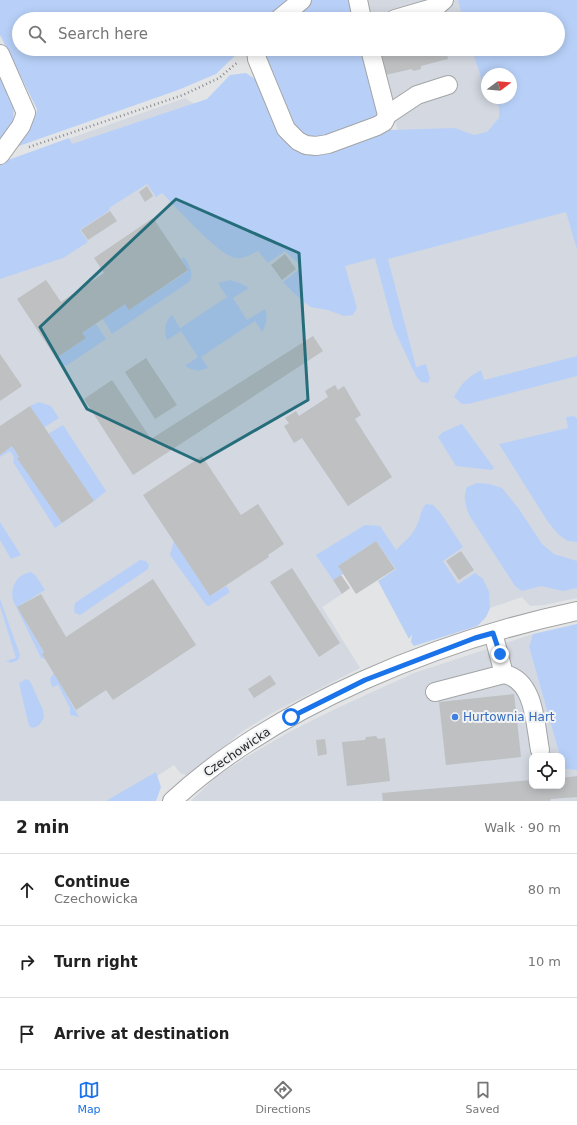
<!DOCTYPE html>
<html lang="en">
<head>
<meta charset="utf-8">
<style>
	body { margin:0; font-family:"DejaVu Sans",sans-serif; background:#f6f6f6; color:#222 }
	.controls { position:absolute; right:12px; bottom:12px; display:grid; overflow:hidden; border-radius:8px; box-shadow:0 2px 10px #0003 }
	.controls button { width:36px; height:36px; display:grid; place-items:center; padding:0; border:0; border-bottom:1px solid #e0e0e0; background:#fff; color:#222; font:20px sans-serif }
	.compass { position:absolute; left:481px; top:68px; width:36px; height:36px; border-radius:50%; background:#fff; box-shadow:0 2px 10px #0003; rotate:74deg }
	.stop { position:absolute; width:12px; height:12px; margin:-9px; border:3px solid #1a73e8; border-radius:50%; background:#fff }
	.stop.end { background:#1a73e8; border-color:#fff; box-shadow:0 1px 4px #0008 }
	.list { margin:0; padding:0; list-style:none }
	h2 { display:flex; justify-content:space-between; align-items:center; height:52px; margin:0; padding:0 16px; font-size:17px }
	h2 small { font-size:13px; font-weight:400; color:#767676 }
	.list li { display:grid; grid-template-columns:26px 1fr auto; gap:12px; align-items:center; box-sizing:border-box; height:72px; padding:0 16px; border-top:1px solid #e0e0e0 }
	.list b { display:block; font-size:15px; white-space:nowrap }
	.list p { margin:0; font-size:13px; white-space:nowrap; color:#767676 }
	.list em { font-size:13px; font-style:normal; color:#767676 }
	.icon { flex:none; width:22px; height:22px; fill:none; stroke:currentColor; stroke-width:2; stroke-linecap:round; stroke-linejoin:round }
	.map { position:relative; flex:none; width:577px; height:801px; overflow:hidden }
	.search { position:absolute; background:#fff; box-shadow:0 2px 10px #0003; left:12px; right:12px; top:12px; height:44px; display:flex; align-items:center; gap:10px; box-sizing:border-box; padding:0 14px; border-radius:22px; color:#767676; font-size:15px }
	.sheet { height:268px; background:#fff }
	nav { display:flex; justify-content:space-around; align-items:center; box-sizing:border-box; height:56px; border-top:1px solid #e0e0e0; background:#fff; font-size:11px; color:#767676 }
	nav a { display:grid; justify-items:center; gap:2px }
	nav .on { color:#1a73e8 }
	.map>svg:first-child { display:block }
	.built { fill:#d3d8e1 }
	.green { fill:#b8d0f8 }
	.building { fill:#bec0c2 }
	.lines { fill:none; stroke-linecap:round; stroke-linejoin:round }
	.minor-casing { stroke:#a3a4a5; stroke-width:20 }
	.path { stroke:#898a8b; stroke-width:2.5; stroke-dasharray:1 3; stroke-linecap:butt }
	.minor { stroke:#fff; stroke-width:18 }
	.route { stroke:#1a73e8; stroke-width:5 }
	.marked { fill:#266d7b; fill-opacity:0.2; stroke:#266d7b; stroke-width:3; stroke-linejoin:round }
	.shop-dot { fill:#3f7fe0; stroke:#f0f1f3; stroke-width:1.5 }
	.labels { text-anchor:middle; stroke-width:4; stroke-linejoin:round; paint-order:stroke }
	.shop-label { font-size:12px; fill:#366cbe; stroke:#f0f1f3; text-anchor:start }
	.street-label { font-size:12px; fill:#1c1d1d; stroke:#f0f1f3 }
</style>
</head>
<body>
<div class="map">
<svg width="577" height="801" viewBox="0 0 577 801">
	<rect width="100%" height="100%" fill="#e3e4e6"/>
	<g class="built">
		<polygon points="362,0 483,0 487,19 367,19"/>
		<polygon points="375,49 494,49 487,74 487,98 505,98 512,130 476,145 399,136"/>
		<polygon points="185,98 346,202 577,163 577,598 544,605 530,606 522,597 490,608 486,617 477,626 431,547 395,569 376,541 338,566 343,574 333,580 342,594 322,607 360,668 270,714 240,733 192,774 185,775 180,773 174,765 120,801 0,801 0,163"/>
		<polygon points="533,634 529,647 560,756 532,756 532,786 562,786 562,762 564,769 577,770 577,801 191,801 216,777 245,758 291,731 333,710 414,673"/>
	</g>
	<g class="green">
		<path d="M0,0H296L275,19H19V49H242L216,74L178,90L19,146C19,130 36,126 37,109L0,35Z"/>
		<polygon points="310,0 353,0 358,19 286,19"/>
		<path d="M458,0H577V249L566,212L388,259L416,367L426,364L430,378L428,383L421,382L416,376L394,329L375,258L345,266L357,308L353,315L344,316L328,310L311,307L302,301L283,282L300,269V265L285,251L268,263L258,251C250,255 241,261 232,257C215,251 176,207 162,193L156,197L147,184L109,208L110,210L80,230L88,242L63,258L0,279V163L69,138L72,144L207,99L230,75L246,73L255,79L282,138L302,152L315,154L389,130L455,128L474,135L487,132L499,118V106L490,98H511V74H487V96L472,49H558V19H463Z"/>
		<path d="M265,49H366C370,65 384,100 376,115C370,125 329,137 317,137C310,137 303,133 297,129C285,118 271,74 264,57Z"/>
		<polygon points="0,74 14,104 13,124 0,141"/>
		<path d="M184,257C189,265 195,273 189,282L112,334L103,319L125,304L129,310L188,271L181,259Z"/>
		<path d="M230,280L240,283L249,288L233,298L247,320L265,309C268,318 267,324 262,332L255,321L201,357L208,368C199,372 194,371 185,366L198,357L181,331L167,340C164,330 164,323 172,315L180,328L227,297L218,283Z"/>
		<polygon points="96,324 106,339 66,366 61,364 56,358 86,338 82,333"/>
		<path d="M577,356V376L468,404H462L454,397C461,384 468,377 481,370L484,380Z"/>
		<polygon points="39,402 51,406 59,418 43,428 30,406"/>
		<polygon points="574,416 577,419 577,542 568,541 559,535 548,522 499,444 568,428 566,417"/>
		<polygon points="462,424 494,468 492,470 456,466 438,437 443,432"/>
		<polygon points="63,425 106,491 94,501 48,434"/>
		<polygon points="12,446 19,457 18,458 62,523 55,528 13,462 14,457 10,451 0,457 0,455"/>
		<path d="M477,483L489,484L502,488L519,509L542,544L554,554L577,561V588L563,591L541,586L522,591L515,586L469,515C465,504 463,497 467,487Z"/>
		<path d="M426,504L433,505L440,512L463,547L443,561L458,584L475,573L483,579L489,592L490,608L486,617L477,626L414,646L411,642L412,634L409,639L378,581L396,569L376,541L338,566L343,574L333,580L316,555L365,525L380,526L396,550C404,542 412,536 417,525C421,517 420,511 426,504Z"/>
		<polygon points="0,522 21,555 11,559 0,540"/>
		<polygon points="174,541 210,596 226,586 230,592 209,606 206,605 170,555"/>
		<polygon points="140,560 146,561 149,565 148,569 80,615 75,613 74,609 75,603"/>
		<path d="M31,572L36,576L45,590L17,607L44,652L42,654L45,659L41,658L13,600C10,587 17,574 31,572Z"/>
		<polygon points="0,599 20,655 18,660 11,663 6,661 16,658 0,606"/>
		<polygon points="577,624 577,770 564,769 562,756 560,756 529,647 533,634"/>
		<polygon points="54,673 79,717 70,715 70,708 58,685 52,687 50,679"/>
		<path d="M26,679L30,681L43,710L44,717C41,723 38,729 30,727L28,722L19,683Z"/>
		<polygon points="156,772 161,787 156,801 106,801"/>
	</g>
	<g class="building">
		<polygon points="378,49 446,49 448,59 421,66 421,69 413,71 412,69 385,75"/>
		<polygon points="147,186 153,196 145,202 139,192"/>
		<polygon points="110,211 117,221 88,240 81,230"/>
		<polygon points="153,218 188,270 129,310 125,304 82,333 86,338 56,358 17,299 46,280 61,302 104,273 94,258"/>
		<polygon points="285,254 296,269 282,280 271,265"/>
		<polygon points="313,336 323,351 133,475 84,399 112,380 151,439"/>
		<polygon points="0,354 22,386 0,401"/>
		<polygon points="146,358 177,405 155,419 125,372"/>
		<polygon points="335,385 338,390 344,386 361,415 355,419 392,477 348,506 302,438 294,443 284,426 289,423 285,418 296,411 299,416 328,397 325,391"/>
		<polygon points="30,406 94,501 62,523 17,458 19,457 12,446 0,455 0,426"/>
		<polygon points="202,456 241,515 258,504 284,544 268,555 269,557 210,596 143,495"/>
		<polygon points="376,541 395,569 356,594 338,566"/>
		<polygon points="461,551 474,570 459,580 446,561"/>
		<polygon points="292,568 340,643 319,657 270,582"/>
		<polygon points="341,575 350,588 342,594 333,580"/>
		<polygon points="153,579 196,645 113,700 106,690 76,710 42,654 44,652 17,607 41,594 66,637"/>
		<polygon points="270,675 276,684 254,698 248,689"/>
		<polygon points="514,694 521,757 446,765 439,702"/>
		<polygon points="376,736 378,739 385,738 390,781 347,786 342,742 365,740 366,737"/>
		<polygon points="325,739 327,754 318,756 316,740"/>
		<polygon points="577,776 577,797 551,799 550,801 383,801 382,793 532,780 532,786 562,786 562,778"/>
	</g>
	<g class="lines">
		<g class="minor-casing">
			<g id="minor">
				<polyline points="358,0 362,19"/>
				<polyline points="279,19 302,0"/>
				<polyline points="395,19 436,7 444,0"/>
				<polyline points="256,49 257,59 286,129 298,141 306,145 316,146 328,144 377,126 384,122 387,115 370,49"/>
				<polyline points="0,54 26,113 21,126 0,155"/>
				<polyline points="387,115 417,95 448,85"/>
				<path d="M493,633L504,674C535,680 535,724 540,750"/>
				<polyline points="435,692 504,674"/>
				<path d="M172,801C276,705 440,640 577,611"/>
			</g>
		</g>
		<polyline class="path" points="29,147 183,95 219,78 238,62"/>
		<use href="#minor" class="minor"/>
	</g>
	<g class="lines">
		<polyline class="route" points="291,717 365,680 475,638 493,633 500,654"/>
	</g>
	<path class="marked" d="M176,199L299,253L308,400L200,462L87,409L40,327Z"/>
	<circle class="shop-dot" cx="455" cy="717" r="4"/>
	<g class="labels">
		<g class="shop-label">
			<text x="463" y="721">Hurtownia Hart</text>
		</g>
		<g class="street-label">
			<text transform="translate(237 752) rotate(-34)" y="4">Czechowicka</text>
		</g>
	</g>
</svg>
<div class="controls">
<button><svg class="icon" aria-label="locate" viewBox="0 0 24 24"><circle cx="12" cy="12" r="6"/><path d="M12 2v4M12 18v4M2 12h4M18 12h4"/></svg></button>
</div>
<svg class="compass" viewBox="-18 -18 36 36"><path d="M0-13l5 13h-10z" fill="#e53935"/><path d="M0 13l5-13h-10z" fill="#767676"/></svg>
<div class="stop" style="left:291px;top:717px"></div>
<div class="stop end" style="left:500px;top:654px"></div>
<div class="search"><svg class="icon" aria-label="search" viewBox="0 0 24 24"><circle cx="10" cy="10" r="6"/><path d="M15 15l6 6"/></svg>Search here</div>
</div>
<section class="sheet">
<h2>2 min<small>Walk · 90 m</small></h2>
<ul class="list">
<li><svg class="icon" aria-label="ahead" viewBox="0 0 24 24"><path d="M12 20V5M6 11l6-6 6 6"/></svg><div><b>Continue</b><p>Czechowicka</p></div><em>80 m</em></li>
<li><svg class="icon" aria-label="right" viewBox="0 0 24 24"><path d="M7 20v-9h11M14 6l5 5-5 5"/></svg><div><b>Turn right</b></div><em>10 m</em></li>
<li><svg class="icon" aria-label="arrive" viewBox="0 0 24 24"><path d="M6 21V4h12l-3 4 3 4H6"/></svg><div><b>Arrive at destination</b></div></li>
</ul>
</section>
<nav>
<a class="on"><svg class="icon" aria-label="map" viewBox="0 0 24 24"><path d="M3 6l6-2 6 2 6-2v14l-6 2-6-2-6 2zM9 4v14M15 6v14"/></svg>Map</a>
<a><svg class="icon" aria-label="directions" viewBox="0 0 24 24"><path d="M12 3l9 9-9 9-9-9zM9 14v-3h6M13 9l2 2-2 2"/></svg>Directions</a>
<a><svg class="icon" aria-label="saved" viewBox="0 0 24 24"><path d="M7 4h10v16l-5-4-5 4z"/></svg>Saved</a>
</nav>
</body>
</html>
